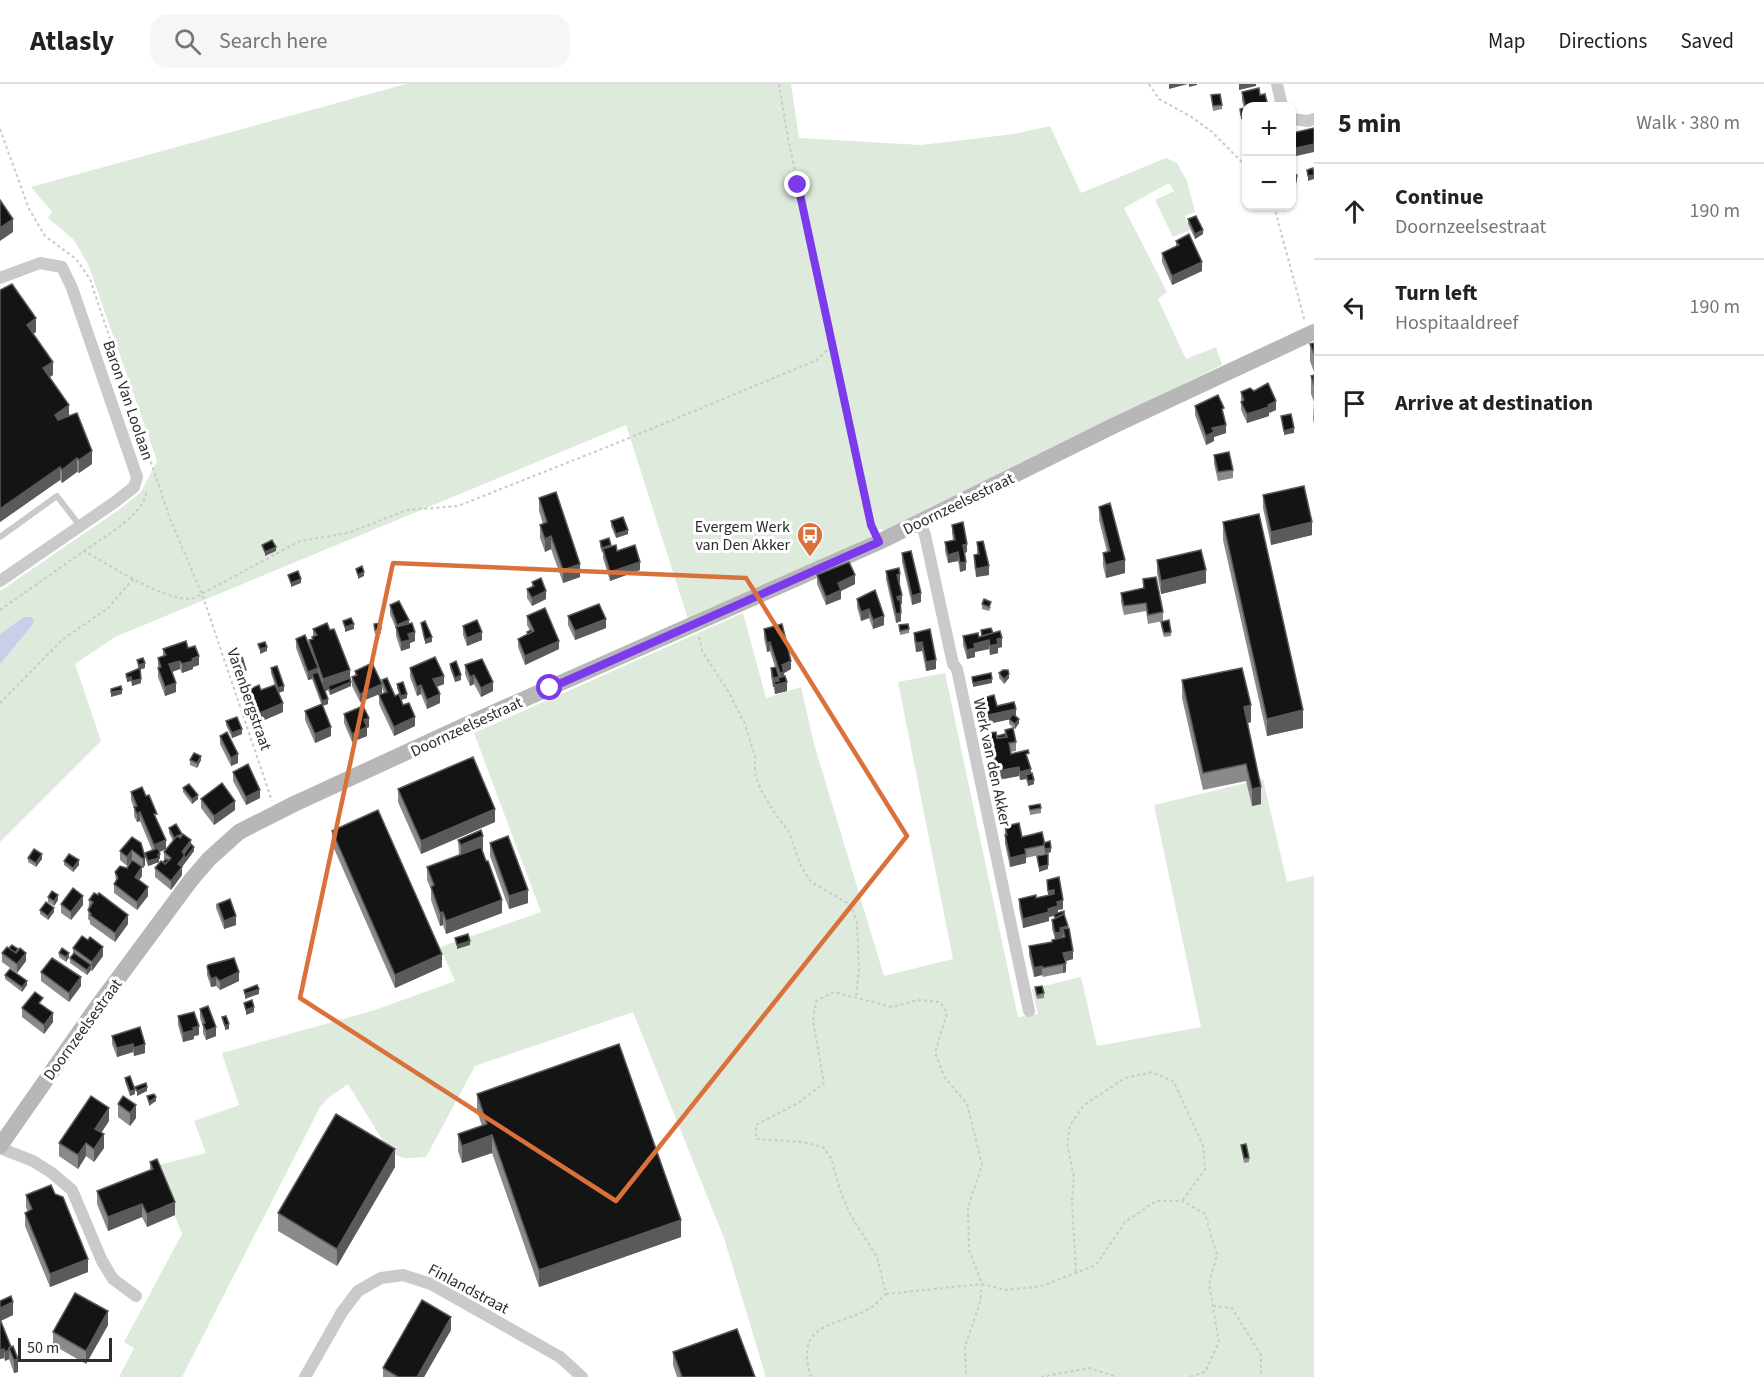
<!DOCTYPE html>
<html lang="en">
<head>
<meta charset="utf-8">
<style>
	body { margin:0; font-family:"Source Sans 3",sans-serif; background:#f6f6f6; color:#222 }
	.controls { position:absolute; right:18px; top:18px; display:grid; overflow:hidden; border-radius:12px; box-shadow:0 2px 4px #0004 }
	.controls button { width:54px; height:54px; display:grid; place-items:center; padding:0; border:0; border-bottom:2px solid #e0e0e0; background:#fff; color:#222; font:30px sans-serif }
	.scale { position:absolute; left:18px; bottom:15px; width:94px; box-sizing:border-box; padding-left:6px; border:3px solid #2d2d2d; border-top:0; font-size:16px; line-height:21px; white-space:nowrap; color:#2d2d2d; -webkit-text-stroke:4px #fff; paint-order:stroke }
	.stop { position:absolute; width:18px; height:18px; margin:-14px; border:4px solid #7c3aed; border-radius:50%; background:#fff }
	.stop.end { background:#7c3aed; border-color:#fff; box-shadow:0 2px 6px #0008 }
	.list { margin:0; padding:0; list-style:none }
	h2 { display:flex; justify-content:space-between; align-items:center; height:78px; margin:0; padding:0 24px; font-size:26px }
	h2 small { font-size:20px; font-weight:400; color:#767676 }
	.list li { display:grid; grid-template-columns:39px 1fr auto; gap:18px; align-items:center; box-sizing:border-box; height:96px; padding:0 24px; border-top:2px solid #e0e0e0 }
	.list b { display:block; font-size:22px; white-space:nowrap }
	.list p { margin:0; font-size:20px; white-space:nowrap; color:#767676 }
	.list em { font-size:20px; font-style:normal; color:#767676 }
	.icon { flex:none; width:33px; height:33px; fill:none; stroke:currentColor; stroke-width:2; stroke-linecap:round; stroke-linejoin:round }
	.map { position:relative; flex:none; width:1314px; height:1293px; overflow:hidden }
	header { display:flex; align-items:center; gap:36px; box-sizing:border-box; height:84px; padding:0 30px; background:#fff; border-bottom:2px solid #e0e0e0 }
	header strong { font-size:28px }
	nav { display:flex; gap:33px; margin-inline-start:auto; font-size:21px }
	.search { width:420px; height:54px; background:#f6f6f6; display:flex; align-items:center; gap:15px; box-sizing:border-box; padding:0 21px; border-radius:18px; color:#767676; font-size:22px }
	main { display:flex }
	aside { flex:1; background:#fff }
	.map>svg:first-child { display:block }
	.green { fill:#ddeadc }
	.water { fill:#c9cfe9 }
	.lines { fill:none; stroke-linecap:round; stroke-linejoin:round }
	.path { stroke:#cacaca; stroke-width:2; stroke-dasharray:3 3; stroke-linecap:butt }
	.service { stroke:#cacaca; stroke-width:6 }
	.minor { stroke:#cacaca; stroke-width:12 }
	.secondary { stroke:#b7b7b7; stroke-width:16 }
	.wall { fill:#8a8a8a }
	.shaded-wall { fill:#5a5a5a }
	.building { fill:#141414; stroke:#5a5a5a; stroke-width:1.5 }
	.route { stroke:#7c3aed; stroke-width:8 }
	.marked { fill:none; stroke:#da713a; stroke-width:4.5; stroke-linejoin:round }
	.labels { text-anchor:middle; stroke-width:6; stroke-linejoin:round; paint-order:stroke }
	.street-label { font-size:16px; fill:#2d2d2d; stroke:#fff }
	.poi-label { font-size:16px; fill:#2d2d2d; stroke:#fff; text-anchor:end }
</style>
</head>
<body>
<header>
<strong>Atlasly</strong>
<div class="search"><svg class="icon" aria-label="search" viewBox="0 0 24 24"><circle cx="10" cy="10" r="6"/><path d="M15 15l6 6"/></svg>Search here</div>
<nav><a>Map</a><a>Directions</a><a>Saved</a></nav>
</header>
<main>
<div class="map">
<svg width="1314" height="1293" viewBox="0 0 1314 1293">
	<rect width="100%" height="100%" fill="#fff"/>
	<g class="green">
		<polygon points="406,0 791,0 799,54 921,61 1014,50 1050,42 1081,109 1166,74 1177,79 1187,97 1195,128 1185,132 1190,146 1173,153 1155,116 1174,107 1169,99 1124,124 1167,208 1158,215 1186,275 1216,263 1222,281 884,447 880,445 871,448 870,453 688,535 626,341 115,553 75,580 101,657 0,758 0,507 120,425 141,408 157,377 88,180 74,156 48,134 52,128 31,103"/>
		<path d="M743,529L766,614L801,603L814,660L884,892L953,875L898,598L945,589L1018,933L1038,930L1032,905L1081,893L1097,962L1201,943L1154,721L1263,695L1287,798L1314,792V1293H766L724,1154L633,928L475,982L426,1073C409,1074 401,1077 388,1065L348,1000L328,1014L320,1023L182,1293H119L134,1264L124,1258L182,1150L155,1082L206,1069L194,1037L239,1021L222,969L375,926L455,897L440,863L541,828L474,649Z"/>
	</g>
	<polygon class="water" points="24,533 31,533 34,536 33,540 0,580 0,550"/>
	<g class="lines">
		<g class="path">
			<polyline points="779,0 788,55 874,446"/>
			<polyline points="1149,0 1159,15 1190,32 1211,47 1246,82"/>
			<polyline points="0,45 29,125 45,152 76,175 90,195 170,435 202,510 272,717"/>
			<polyline points="1274,122 1305,238"/>
			<path d="M84,467C102,454 146,430 146,407"/>
			<path d="M0,526L84,467C112,482 161,516 192,515L300,457L348,449L407,426L458,422L622,357L817,276L832,261"/>
			<polyline points="699,553 702,567 728,607 744,638 755,672 755,689 760,704 774,728 789,748 800,780 811,798 851,821 857,839 859,884 856,914"/>
			<polyline points="0,619 62,556 108,524 134,494"/>
			<polyline points="1076,1188 1072,1116 1074,1093 1067,1060 1070,1041 1084,1021 1125,994 1152,988 1174,998 1203,1062 1205,1085 1182,1117"/>
			<polyline points="886,1210 982,1200 980,1219 965,1262 966,1293"/>
			<polyline points="1213,1222 1232,1224 1261,1271 1261,1293"/>
			<path d="M811,1293C793,1236 838,1244 872,1223C877,1219 881,1214 886,1210L877,1173L851,1132L840,1106L831,1074L823,1063L802,1058L756,1055V1041L798,1019L824,999L813,937L816,917L834,908L892,923L918,916L940,918L947,929L935,969L945,994L967,1020L982,1081L968,1123L969,1166L982,1200L1006,1206L1042,1202L1096,1181L1125,1138L1156,1117H1182L1205,1130L1217,1171L1209,1200L1219,1258L1205,1288L1189,1293"/>
			<polyline points="1041,1293 1089,1284 1117,1293"/>
		</g>
		<polyline class="service" points="0,453 57,412 80,442"/>
		<g class="minor">
			<polyline points="1277,0 1282,22"/>
			<polyline points="1292,35 1308,37 1314,35"/>
			<polyline points="0,194 40,179 62,183 72,204 137,393 134,403 115,418 0,497"/>
			<polyline points="920,438 925,451 953,580 957,585 1029,927"/>
			<polyline points="0,1064 33,1077 52,1089 72,1106 102,1177 113,1195 136,1212"/>
			<polyline points="305,1293 342,1228 358,1207 381,1194 403,1191 431,1200 560,1273 582,1293"/>
		</g>
		<polyline class="secondary" points="0,1062 94,927 191,796 209,775 239,748 294,720 470,639 879,458 1113,342 1314,248"/>
	</g>
	<g class="wall">
		<polygon points="1242,8 1246,22 1246,34 1241,35 1240,25 1244,24 1242,17"/>
		<polygon points="1211,11 1222,21 1222,25 1213,27"/>
		<polygon points="1292,90 1297,96 1296,102 1292,101"/>
		<polygon points="1188,135 1203,150 1195,155 1188,140"/>
		<polygon points="1176,157 1202,187 1172,201 1162,178 1162,169 1176,162"/>
		<polygon points="0,206 36,248 33,250 53,291 50,293 92,380 79,389 77,388 62,399 60,396 0,438"/>
		<polygon points="1314,259 1314,288 1310,277 1310,260"/>
		<polygon points="1314,291 1314,340 1313,335 1314,318 1311,310 1311,292"/>
		<polygon points="1241,308 1276,326 1269,329 1269,332 1247,339 1241,326"/>
		<polygon points="1195,322 1224,332 1226,349 1214,353 1214,357 1206,361 1195,331"/>
		<polygon points="1214,371 1233,386 1233,394 1218,397 1214,380"/>
		<polygon points="1263,411 1312,451 1271,461 1263,424"/>
		<polygon points="539,414 580,493 563,499 551,465 545,468 540,454 540,441 543,440 539,427"/>
		<polygon points="1099,423 1125,489 1106,494 1103,482 1103,469 1107,468 1099,436"/>
		<polygon points="611,437 628,450 616,454 611,442"/>
		<polygon points="1223,438 1303,644 1267,652 1223,456"/>
		<polygon points="952,441 967,468 965,469 966,486 960,488 958,477 948,479 945,467 945,458 953,456 952,449"/>
		<polygon points="600,457 611,463 640,486 610,497 603,474 603,468 602,469 600,462"/>
		<polygon points="977,458 989,491 976,493 974,480 974,471 977,470"/>
		<polygon points="902,469 921,518 912,521 902,478"/>
		<polygon points="1157,476 1206,499 1161,510 1157,489"/>
		<polygon points="886,487 900,499 899,499 902,520 900,520 901,537 896,539 886,495"/>
		<polygon points="817,491 855,500 841,507 841,515 826,521 817,500"/>
		<polygon points="1143,495 1163,528 1163,537 1148,540 1146,527 1124,531 1121,518 1121,509 1143,505"/>
		<polygon points="532,498 546,515 532,522 527,514 527,505 532,503"/>
		<polygon points="875,506 884,541 873,545 869,534 861,537 857,523 857,515"/>
		<polygon points="982,520 991,523 989,527 982,525"/>
		<polygon points="390,521 409,540 415,557 410,559 410,564 401,567 396,552 396,545 390,530"/>
		<polygon points="527,532 559,565 525,581 518,563 518,555 527,550 530,547 527,541"/>
		<polygon points="568,532 606,544 575,556 568,541"/>
		<polygon points="1161,538 1171,548 1171,552 1164,553 1161,542"/>
		<polygon points="380,539 381,550 375,550 374,544"/>
		<polygon points="899,541 909,545 909,549 900,551"/>
		<polygon points="463,542 482,556 467,562 463,551"/>
		<polygon points="313,545 350,594 351,602 330,611 328,606 325,607 328,620 322,622 312,595 308,596 296,564 296,555 309,561 309,556 312,555 313,553"/>
		<polygon points="764,545 791,585 784,589 787,607 775,610 774,603 773,603 771,593 771,584 775,583 770,567 767,568 764,554"/>
		<polygon points="930,545 936,585 926,587 922,567 916,568 914,557 914,549"/>
		<polygon points="981,546 993,549 1002,563 998,564 998,569 990,571 989,565 975,568 975,573 967,575 963,561 963,552 981,552"/>
		<polygon points="188,564 199,581 193,583 193,585 182,589 180,585 172,588 176,608 165,612 158,593 158,574 163,572 163,565"/>
		<polygon points="137,576 145,584 140,585 141,599 132,602 131,597 127,598 126,590 138,584"/>
		<polygon points="450,580 461,596 455,598 450,584"/>
		<polygon points="465,581 493,607 481,613 474,600 470,602 465,590"/>
		<polygon points="271,584 284,607 278,609 283,628 260,638 250,614 250,605 261,606 276,605 271,589"/>
		<polygon points="410,584 444,600 437,603 440,619 427,625 421,610 417,612 410,593"/>
		<polygon points="355,587 382,609 360,618 352,602 352,593 355,592"/>
		<polygon points="999,589 1009,594 1004,600 999,594"/>
		<polygon points="382,596 403,621 415,642 394,652 379,620 379,611 384,609 382,604"/>
		<polygon points="1182,596 1251,638 1248,639 1261,720 1252,722 1246,697 1203,706 1182,614"/>
		<polygon points="397,600 407,614 401,616 397,604"/>
		<polygon points="980,615 997,622 1016,633 1019,639 1015,645 1009,640 1009,635 984,641 980,623"/>
		<polygon points="305,627 331,652 315,659 305,636"/>
		<polygon points="344,630 369,643 367,644 367,652 352,658 344,639"/>
		<polygon points="226,637 242,650 232,654 226,641"/>
		<polygon points="1005,646 1016,658 1016,667 1010,668 1011,670 1029,678 1034,700 1028,702 1026,695 1020,696 1019,692 992,697 990,687 990,678 993,677 989,658 989,649 997,652 1005,651"/>
		<polygon points="220,652 238,679 231,682 220,660"/>
		<polygon points="190,676 201,676 197,684 190,681"/>
		<polygon points="233,688 260,714 246,721 233,697"/>
		<polygon points="183,704 198,715 192,720 183,708"/>
		<polygon points="398,705 495,738 421,770 398,718"/>
		<polygon points="131,708 157,736 166,765 160,768 160,775 159,775 159,778 148,782 145,773 145,769 152,766 140,737 137,738 134,732 134,724 131,716"/>
		<polygon points="201,715 235,726 214,741 201,724"/>
		<polygon points="1029,722 1041,724 1041,729 1030,731"/>
		<polygon points="1005,742 1022,753 1044,759 1051,768 1026,774 1026,779 1010,783 1005,760"/>
		<polygon points="169,744 182,752 191,760 194,767 182,783 182,791 171,806 155,793 155,784 164,777 164,768 173,757 169,749"/>
		<polygon points="332,747 442,883 395,904 332,760"/>
		<polygon points="458,756 483,765 482,766 502,829 446,850 443,841 440,842 431,816 431,805 427,796 427,783 459,771"/>
		<polygon points="141,759 145,781 143,784 132,775 127,782 120,776 120,767"/>
		<polygon points="490,759 528,819 509,825 490,772"/>
		<polygon points="28,774 42,775 36,783 28,778"/>
		<polygon points="64,777 79,781 73,788 64,781"/>
		<polygon points="115,788 142,792 139,796 148,812 137,826 114,809 114,800 116,798"/>
		<polygon points="1047,796 1063,825 1058,826 1058,829 1068,844 1073,875 1065,877 1066,888 1063,889 1043,893 1042,891 1034,893 1029,871 1029,862 1052,858 1055,855 1052,845 1052,836 1054,835 1054,832 1049,833 1049,837 1023,844 1019,824 1019,815 1036,814 1048,811"/>
		<polygon points="48,813 58,816 54,822 48,818"/>
		<polygon points="89,816 128,840 115,858 90,840 90,837 88,835"/>
		<polygon points="227,816 236,841 224,845 216,824 216,820"/>
		<polygon points="61,820 83,821 71,836 61,829"/>
		<polygon points="40,826 54,828 48,836 40,830"/>
		<polygon points="9,864 18,867 26,877 17,889 2,878 2,869"/>
		<polygon points="73,864 103,872 92,887 91,886 87,891 70,879 70,874 73,870"/>
		<polygon points="59,869 69,873 66,878 59,873"/>
		<polygon points="207,883 239,897 220,906 216,902 211,903 207,891"/>
		<polygon points="41,888 81,902 69,918 41,897"/>
		<polygon points="5,891 27,901 22,908 5,895"/>
		<polygon points="1035,903 1044,909 1044,914 1037,915"/>
		<polygon points="43,922 53,938 44,950 22,933 22,924"/>
		<polygon points="200,925 216,952 206,956 203,949 203,943 200,934"/>
		<polygon points="178,932 199,951 194,952 194,955 183,958 178,941"/>
		<polygon points="112,952 145,960 145,969 134,972 133,968 117,973 112,960"/>
		<polygon points="125,994 135,1010 130,1012 125,998"/>
		<polygon points="477,1010 681,1153 539,1203 492,1069 462,1079 458,1067 458,1050 482,1042 477,1027"/>
		<polygon points="123,1012 136,1034 130,1042 118,1033 118,1020"/>
		<polygon points="109,1037 101,1049 104,1064 94,1078 86,1072 78,1085 59,1072 59,1059"/>
		<polygon points="1241,1061 1249,1074 1249,1078 1244,1079"/>
		<polygon points="150,1078 175,1131 147,1143 142,1133 108,1147 97,1120 97,1107 150,1086"/>
		<polygon points="395,1083 337,1182 278,1147 278,1129"/>
		<polygon points="55,1110 88,1188 50,1203 25,1142 25,1129 28,1127 26,1124 26,1111"/>
		<polygon points="0,1217 13,1231 1,1237 18,1288 14,1289 9,1275 5,1277 4,1274 0,1275"/>
		<polygon points="108,1241 86,1280 53,1261 53,1248"/>
		<polygon points="451,1246 424,1293 383,1293 383,1284"/>
		<polygon points="673,1268 755,1293 677,1293 673,1281"/>
	</g>
	<g class="shaded-wall">
		<polygon points="1169,0 1188,0 1169,5"/>
		<polygon points="1189,0 1197,0 1197,1 1189,3"/>
		<polygon points="1239,0 1256,0 1256,2 1239,6"/>
		<polygon points="1246,30 1246,34 1241,35 1241,31"/>
		<polygon points="1314,60 1314,68 1292,73 1292,65"/>
		<polygon points="1314,91 1314,95 1308,97 1308,92"/>
		<polygon points="13,135 13,148 0,157 0,144"/>
		<polygon points="1203,146 1203,150 1195,155 1195,150"/>
		<polygon points="1202,178 1202,187 1172,201 1172,192"/>
		<polygon points="36,234 36,248 27,254 27,241"/>
		<polygon points="53,278 53,291 43,297 43,284"/>
		<polygon points="1276,317 1276,326 1269,329 1269,332 1247,339 1247,330"/>
		<polygon points="69,321 69,334 55,344 55,331"/>
		<polygon points="1226,341 1226,349 1214,353 1214,357 1206,361 1206,352 1212,344"/>
		<polygon points="1294,344 1294,349 1284,351 1284,347"/>
		<polygon points="92,367 92,380 79,389 79,376"/>
		<polygon points="77,374 77,388 62,399 62,386"/>
		<polygon points="60,383 60,396 0,438 0,425"/>
		<polygon points="1312,438 1312,451 1271,461 1271,448"/>
		<polygon points="628,446 628,450 616,454 616,450"/>
		<polygon points="551,452 551,465 545,468 545,455"/>
		<polygon points="967,460 967,468 963,469 963,461"/>
		<polygon points="276,463 276,467 265,472 265,468"/>
		<polygon points="958,468 958,477 948,479 948,471"/>
		<polygon points="1125,476 1125,489 1106,494 1106,481"/>
		<polygon points="640,478 640,486 610,497 610,488"/>
		<polygon points="966,478 966,486 960,488 960,479"/>
		<polygon points="580,480 580,493 563,499 563,486"/>
		<polygon points="989,482 989,491 976,493 976,485"/>
		<polygon points="1206,486 1206,499 1161,510 1161,497"/>
		<polygon points="364,488 364,492 358,495 358,491"/>
		<polygon points="900,490 900,499 897,499 897,491"/>
		<polygon points="855,491 855,500 841,507 841,515 826,521 826,513 838,499"/>
		<polygon points="301,495 301,499 291,503 291,499"/>
		<polygon points="546,507 546,515 532,522 532,514"/>
		<polygon points="921,509 921,518 912,521 912,512"/>
		<polygon points="902,511 902,520 897,521 897,513"/>
		<polygon points="869,525 869,534 861,537 861,528"/>
		<polygon points="901,529 901,537 896,539 896,530"/>
		<polygon points="884,532 884,541 873,545 873,536"/>
		<polygon points="606,535 606,544 575,556 575,547"/>
		<polygon points="409,536 409,545 397,547 397,541"/>
		<polygon points="354,540 354,545 345,548 345,543"/>
		<polygon points="415,548 415,557 410,559 410,564 401,567 401,558 408,550"/>
		<polygon points="482,548 482,556 467,562 467,554"/>
		<polygon points="432,553 432,558 425,560 425,556"/>
		<polygon points="1002,554 1002,563 998,564 998,569 990,571 990,562 997,555"/>
		<polygon points="989,556 989,565 975,568 975,573 967,575 967,566 974,560"/>
		<polygon points="559,557 559,565 525,581 525,572"/>
		<polygon points="770,558 770,567 767,568 767,559"/>
		<polygon points="922,558 922,567 916,568 916,559"/>
		<polygon points="267,563 267,567 260,570 260,565"/>
		<polygon points="199,572 199,581 193,583 193,585 182,589 182,580"/>
		<polygon points="936,576 936,585 926,587 926,578"/>
		<polygon points="180,577 180,585 169,589 169,580"/>
		<polygon points="791,577 791,585 784,589 784,597 780,598 780,589 782,581"/>
		<polygon points="145,579 145,584 139,586 139,581"/>
		<polygon points="318,584 318,593 312,590 312,595 308,596 308,588"/>
		<polygon points="246,586 246,590 240,592 240,588"/>
		<polygon points="350,586 350,599 328,602 328,606 323,608 323,595"/>
		<polygon points="1009,590 1009,594 1004,600 1004,595"/>
		<polygon points="461,591 461,596 455,598 455,594"/>
		<polygon points="474,591 474,600 470,602 470,593"/>
		<polygon points="444,592 444,600 433,604 433,595"/>
		<polygon points="131,593 131,597 127,598 127,594"/>
		<polygon points="779,593 778,600 787,598 787,607 775,610 774,598 774,603 773,603 773,594"/>
		<polygon points="141,595 141,599 132,602 132,597"/>
		<polygon points="992,595 992,599 973,603 973,599"/>
		<polygon points="351,598 351,602 330,611 330,607"/>
		<polygon points="493,598 493,607 481,613 481,604"/>
		<polygon points="176,599 176,608 165,612 165,603"/>
		<polygon points="382,600 382,609 360,618 360,610"/>
		<polygon points="421,601 421,610 417,612 417,603"/>
		<polygon points="284,602 284,607 278,609 278,604"/>
		<polygon points="122,606 122,610 111,613 111,608"/>
		<polygon points="407,610 407,614 401,616 401,612"/>
		<polygon points="440,610 440,619 427,625 427,616"/>
		<polygon points="328,615 328,620 322,622 322,617"/>
		<polygon points="283,619 283,628 260,638 260,629"/>
		<polygon points="1251,621 1251,638 1244,640 1244,623"/>
		<polygon points="1016,625 1016,634 984,641 984,632"/>
		<polygon points="1303,626 1303,644 1267,652 1267,635"/>
		<polygon points="415,633 415,642 394,652 394,643"/>
		<polygon points="369,634 369,643 367,644 367,652 352,658 352,650 364,636"/>
		<polygon points="1019,635 1019,639 1015,645 1015,640"/>
		<polygon points="331,643 331,652 315,659 315,650"/>
		<polygon points="242,645 242,650 232,654 232,649"/>
		<polygon points="238,670 238,679 231,682 231,674"/>
		<polygon points="201,672 201,676 197,684 197,679"/>
		<polygon points="1019,683 1019,692 992,697 992,688"/>
		<polygon points="1031,685 1031,694 1026,691 1026,695 1020,696 1020,688"/>
		<polygon points="1034,696 1034,700 1028,702 1028,697"/>
		<polygon points="1261,703 1261,720 1252,722 1252,705"/>
		<polygon points="260,706 260,714 246,721 246,713"/>
		<polygon points="198,711 198,715 192,720 192,715"/>
		<polygon points="235,717 235,726 214,741 214,732"/>
		<polygon points="495,725 495,738 421,770 421,757"/>
		<polygon points="140,728 140,737 137,738 137,730"/>
		<polygon points="483,752 483,765 461,775 461,761"/>
		<polygon points="166,756 166,765 154,770 154,761"/>
		<polygon points="191,756 191,765 194,763 194,767 182,783 182,791 171,806 171,797 182,768"/>
		<polygon points="1051,764 1051,768 1045,770 1045,765"/>
		<polygon points="132,766 132,775 127,782 127,773"/>
		<polygon points="42,770 42,775 36,783 36,779"/>
		<polygon points="160,770 160,775 159,775 159,778 148,782 148,777"/>
		<polygon points="1026,770 1026,779 1010,783 1010,774"/>
		<polygon points="145,773 145,781 143,784 143,775"/>
		<polygon points="79,776 79,781 73,788 73,784"/>
		<polygon points="1048,781 1048,785 1039,788 1039,783"/>
		<polygon points="142,783 142,792 135,802 135,793"/>
		<polygon points="148,803 148,812 137,826 137,818"/>
		<polygon points="528,806 528,819 509,825 509,812"/>
		<polygon points="1054,806 1054,814 1048,815 1048,807"/>
		<polygon points="58,811 58,816 54,822 54,817"/>
		<polygon points="83,812 83,821 71,836 71,828"/>
		<polygon points="502,816 502,829 446,850 446,837"/>
		<polygon points="1063,816 1063,825 1058,826 1058,831 1049,833 1049,837 1023,844 1023,835 1048,825 1057,818"/>
		<polygon points="54,824 54,828 48,836 48,832"/>
		<polygon points="443,828 443,841 440,842 440,829"/>
		<polygon points="128,831 128,840 115,858 115,849"/>
		<polygon points="236,832 236,841 224,845 224,837"/>
		<polygon points="1068,842 1068,851 1063,845 1063,852 1061,853 1061,856 1055,858 1055,849 1060,844"/>
		<polygon points="470,857 470,861 457,865 457,861"/>
		<polygon points="103,863 103,872 92,887 92,878"/>
		<polygon points="1073,867 1073,875 1063,878 1063,869"/>
		<polygon points="26,869 26,877 17,889 17,880"/>
		<polygon points="69,869 69,873 66,878 66,873"/>
		<polygon points="442,870 442,883 395,904 395,891"/>
		<polygon points="1066,879 1066,888 1063,889 1063,880"/>
		<polygon points="91,881 91,886 87,891 87,886"/>
		<polygon points="1042,882 1042,891 1034,893 1034,884"/>
		<polygon points="239,888 239,897 220,906 220,897"/>
		<polygon points="81,893 81,902 69,918 69,909"/>
		<polygon points="216,893 216,902 211,903 211,895"/>
		<polygon points="27,897 27,901 22,908 22,903"/>
		<polygon points="259,905 259,910 245,915 245,910"/>
		<polygon points="254,923 254,928 246,931 246,926"/>
		<polygon points="53,929 53,938 44,950 44,941"/>
		<polygon points="229,940 229,945 225,946 225,942"/>
		<polygon points="199,942 199,951 194,952 194,955 183,958 183,949 193,944"/>
		<polygon points="216,943 216,952 206,956 206,947"/>
		<polygon points="133,960 133,968 117,973 117,964"/>
		<polygon points="145,960 145,969 134,972 134,964"/>
		<polygon points="147,1003 147,1007 137,1012 137,1007"/>
		<polygon points="135,1006 135,1010 130,1012 130,1007"/>
		<polygon points="156,1013 156,1017 149,1022 149,1018"/>
		<polygon points="136,1021 136,1034 130,1042 130,1029"/>
		<polygon points="109,1024 109,1037 95,1058 95,1045"/>
		<polygon points="104,1050 104,1064 94,1078 94,1065"/>
		<polygon points="492,1051 492,1069 462,1079 462,1062"/>
		<polygon points="86,1059 86,1072 78,1085 78,1071"/>
		<polygon points="395,1065 395,1083 337,1182 337,1165"/>
		<polygon points="175,1118 175,1131 147,1143 147,1130"/>
		<polygon points="142,1120 142,1133 108,1147 108,1133"/>
		<polygon points="681,1136 681,1153 539,1203 539,1186"/>
		<polygon points="88,1175 88,1188 50,1203 50,1190"/>
		<polygon points="13,1218 13,1231 0,1237 0,1224"/>
		<polygon points="108,1227 108,1241 86,1280 86,1267"/>
		<polygon points="451,1233 451,1246 424,1293 417,1293"/>
		<polygon points="4,1265 4,1274 0,1275 0,1266"/>
		<polygon points="9,1266 9,1275 5,1277 5,1268"/>
		<polygon points="18,1275 18,1288 14,1289 14,1276"/>
	</g>
	<g class="building">
		<polygon points="1259,4 1260,11 1265,10 1268,22 1246,22 1246,25 1242,8"/>
		<polygon points="1220,10 1222,21 1213,22 1211,11"/>
		<polygon points="1245,24 1246,30 1241,31 1240,25"/>
		<polygon points="1314,44 1314,60 1292,65 1292,49"/>
		<polygon points="1313,84 1314,91 1308,92 1307,86"/>
		<polygon points="1292,90 1297,91 1296,97 1292,97"/>
		<polygon points="0,116 13,135 0,144"/>
		<polygon points="1196,132 1203,146 1195,150 1188,135"/>
		<polygon points="1189,150 1202,178 1172,192 1162,169 1179,161 1176,157"/>
		<polygon points="12,200 36,234 27,241 53,278 43,284 69,321 55,331 58,336 77,329 92,367 79,376 77,374 62,386 60,383 0,425 0,206"/>
		<polygon points="1314,259 1314,270 1310,260"/>
		<polygon points="1314,291 1314,301 1311,292"/>
		<polygon points="1268,299 1276,317 1268,321 1269,323 1247,330 1241,318 1244,316 1241,308 1250,304 1254,307"/>
		<polygon points="1218,311 1224,324 1222,325 1226,341 1212,344 1214,348 1206,352 1195,322"/>
		<polygon points="1291,330 1294,344 1284,347 1281,332"/>
		<polygon points="1229,368 1233,386 1218,388 1214,371"/>
		<polygon points="1304,402 1312,438 1271,448 1263,411"/>
		<polygon points="556,408 580,480 563,486 551,452 545,455 540,441 547,438 539,414"/>
		<polygon points="1110,419 1125,476 1106,481 1103,469 1110,467 1099,423"/>
		<polygon points="1259,430 1303,626 1267,635 1223,438"/>
		<polygon points="623,433 628,446 616,450 611,437"/>
		<polygon points="963,438 967,460 963,461 966,478 960,479 958,468 948,471 945,458 955,456 952,441"/>
		<polygon points="609,454 611,461 602,464 600,457"/>
		<polygon points="272,456 276,463 265,468 262,461"/>
		<polygon points="983,457 989,482 976,485 974,471 979,470 977,458"/>
		<polygon points="616,461 617,467 635,461 640,478 610,488 603,465"/>
		<polygon points="1201,466 1206,486 1161,497 1157,476"/>
		<polygon points="911,467 921,509 912,512 902,469"/>
		<polygon points="849,478 855,491 838,499 841,506 826,513 817,491"/>
		<polygon points="362,482 364,488 358,491 356,485"/>
		<polygon points="899,484 900,490 897,491 902,511 897,513 898,516 900,515 901,529 896,530 886,487"/>
		<polygon points="298,487 301,495 291,499 288,491"/>
		<polygon points="1156,493 1163,528 1148,531 1146,519 1124,522 1121,509 1144,504 1143,495"/>
		<polygon points="541,494 546,507 532,514 527,505 534,502 532,498"/>
		<polygon points="875,506 884,532 873,536 869,525 861,528 857,515"/>
		<polygon points="984,515 991,518 989,523 982,520"/>
		<polygon points="399,517 409,536 397,541 390,521"/>
		<polygon points="599,520 606,535 575,547 568,532"/>
		<polygon points="545,524 559,557 525,572 518,555 534,547 527,532"/>
		<polygon points="351,534 354,540 345,543 343,537"/>
		<polygon points="477,536 482,548 467,554 463,542"/>
		<polygon points="1169,536 1171,548 1164,549 1161,538"/>
		<polygon points="425,537 432,553 425,556 421,539"/>
		<polygon points="327,539 330,546 334,545 350,586 323,595 309,556 313,555 312,553 317,551 313,545"/>
		<polygon points="380,539 381,545 375,546 374,540"/>
		<polygon points="412,539 415,548 408,550 410,556 401,558 396,543"/>
		<polygon points="782,540 791,577 782,581 784,588 780,589 770,558 767,559 764,545"/>
		<polygon points="908,540 909,545 900,547 899,541"/>
		<polygon points="991,544 993,549 982,552 981,546"/>
		<polygon points="930,545 936,576 926,578 922,558 916,559 914,549"/>
		<polygon points="531,546 532,548 528,550 527,548"/>
		<polygon points="1000,547 1002,554 997,555 998,560 990,562 989,556 974,560 975,564 967,566 963,552 978,549 979,553"/>
		<polygon points="305,551 318,584 308,588 296,555"/>
		<polygon points="186,557 188,564 195,562 199,572 192,575 193,577 182,580 180,577 169,580 176,599 165,603 158,584 161,583 158,574 166,571 163,565"/>
		<polygon points="265,558 267,563 260,565 258,560"/>
		<polygon points="242,573 246,586 240,588 237,575"/>
		<polygon points="435,573 444,592 433,595 440,610 427,616 421,601 417,603 410,584"/>
		<polygon points="143,574 145,579 139,581 137,576"/>
		<polygon points="482,575 493,598 481,604 474,591 470,593 465,581"/>
		<polygon points="456,577 461,591 455,594 450,580"/>
		<polygon points="372,579 382,600 360,610 352,593 357,591 355,587"/>
		<polygon points="277,582 284,602 278,604 271,584"/>
		<polygon points="776,583 779,593 773,594 771,584"/>
		<polygon points="140,584 141,595 132,597 131,593 127,594 126,590"/>
		<polygon points="1242,584 1251,621 1244,623 1261,703 1252,705 1246,680 1203,689 1182,596"/>
		<polygon points="1003,586 1008,586 1009,590 1004,595 999,589"/>
		<polygon points="318,588 328,615 322,617 312,590"/>
		<polygon points="991,589 992,595 973,599 972,593"/>
		<polygon points="785,592 787,598 775,601 774,598 779,597 778,594"/>
		<polygon points="350,594 351,598 330,607 328,602"/>
		<polygon points="387,594 395,612 399,610 403,621 409,619 415,633 394,643 379,611 387,608 382,596"/>
		<polygon points="403,598 407,610 401,612 397,600"/>
		<polygon points="259,601 261,606 275,601 283,619 260,629 250,605"/>
		<polygon points="121,602 122,606 111,608 111,605"/>
		<polygon points="994,611 997,622 1014,618 1016,625 984,632 980,615"/>
		<polygon points="322,620 331,643 315,650 305,627"/>
		<polygon points="363,622 369,634 364,636 367,643 352,650 344,630"/>
		<polygon points="1013,630 1019,635 1015,640 1009,635"/>
		<polygon points="237,633 242,645 232,649 226,637"/>
		<polygon points="1013,644 1016,658 1009,659 1011,670 1028,666 1029,669 1026,670 1031,685 1020,688 1019,683 992,688 990,678 995,677 989,649 996,648 997,654 1007,653 1005,646"/>
		<polygon points="227,648 238,670 231,674 220,652"/>
		<polygon points="1005,650 1006,653 997,654 997,652"/>
		<polygon points="194,669 201,672 197,679 190,676"/>
		<polygon points="473,673 495,725 421,757 398,705"/>
		<polygon points="248,680 260,706 246,713 233,688"/>
		<polygon points="1032,689 1034,696 1028,697 1026,691"/>
		<polygon points="222,699 235,717 214,732 201,715"/>
		<polygon points="189,700 198,711 192,715 183,704"/>
		<polygon points="142,703 146,712 149,711 157,730 154,730 166,756 154,761 140,728 137,730 134,723 137,722 131,708"/>
		<polygon points="1040,720 1041,724 1030,726 1029,722"/>
		<polygon points="378,726 442,870 395,891 332,747"/>
		<polygon points="1019,739 1022,753 1042,748 1045,761 1025,765 1026,770 1010,774 1005,751 1007,751 1005,742"/>
		<polygon points="176,740 182,750 178,752 177,752 175,755 169,744"/>
		<polygon points="481,746 483,752 461,761 458,756"/>
		<polygon points="183,750 191,756 182,768 185,771 178,780 182,783 171,797 155,784 161,777 165,780 171,774 164,768 177,752 180,754"/>
		<polygon points="508,752 528,806 509,812 490,759"/>
		<polygon points="132,753 141,759 145,773 143,775 132,766 127,773 120,767"/>
		<polygon points="1050,757 1051,764 1045,765 1044,759"/>
		<polygon points="191,760 194,763 185,775 184,770"/>
		<polygon points="481,763 486,777 488,777 502,816 446,837 443,828 440,829 431,803 434,801 427,783"/>
		<polygon points="158,764 160,770 158,771 159,774 148,777 145,769"/>
		<polygon points="34,765 42,770 36,779 28,774"/>
		<polygon points="69,770 79,776 73,784 64,777"/>
		<polygon points="1048,770 1048,781 1039,783 1037,772"/>
		<polygon points="166,775 169,776 165,780 163,778"/>
		<polygon points="132,776 142,783 135,793 148,803 137,818 114,800 118,794 115,788 120,782 127,784"/>
		<polygon points="1059,793 1063,816 1057,818 1058,822 1048,825 1049,828 1023,835 1019,815 1036,811 1036,814 1054,810 1054,806 1048,807 1047,796"/>
		<polygon points="73,804 83,812 71,828 61,820"/>
		<polygon points="52,807 58,811 54,817 48,813"/>
		<polygon points="94,809 98,811 99,809 128,831 115,849 90,831 91,830 88,826 93,818 89,816"/>
		<polygon points="230,815 236,832 224,837 218,820"/>
		<polygon points="46,818 54,824 48,832 40,826"/>
		<polygon points="1064,827 1064,830 1055,834 1054,830"/>
		<polygon points="1064,830 1068,842 1060,844 1061,848 1055,849 1052,836"/>
		<polygon points="1069,844 1073,867 1063,869 1066,879 1063,880 1043,884 1042,882 1034,884 1029,862 1052,858 1052,856 1065,853 1063,845"/>
		<polygon points="468,850 470,857 457,861 455,854"/>
		<polygon points="82,852 88,856 90,853 103,863 92,878 73,864"/>
		<polygon points="12,861 18,865 15,869 9,864"/>
		<polygon points="7,863 16,869 20,864 26,869 17,880 2,869"/>
		<polygon points="62,864 69,869 66,873 59,869"/>
		<polygon points="74,869 91,881 87,886 70,874"/>
		<polygon points="52,874 81,893 69,909 41,888"/>
		<polygon points="234,874 239,888 220,897 216,893 211,895 207,883 208,881"/>
		<polygon points="10,885 27,897 22,903 5,891"/>
		<polygon points="257,901 259,905 245,910 244,906"/>
		<polygon points="1042,902 1044,909 1037,911 1035,903"/>
		<polygon points="35,908 43,914 39,919 53,929 44,941 22,924"/>
		<polygon points="252,916 254,923 246,926 244,919"/>
		<polygon points="208,922 216,943 206,947 203,940 205,939 200,925"/>
		<polygon points="194,928 199,942 193,944 194,946 183,949 178,932"/>
		<polygon points="226,932 229,940 225,942 222,933"/>
		<polygon points="140,943 145,960 134,964 133,960 117,964 112,952"/>
		<polygon points="619,960 681,1136 539,1186 492,1051 462,1062 458,1050 487,1040 477,1010"/>
		<polygon points="130,992 135,1006 130,1007 125,994"/>
		<polygon points="146,999 147,1003 137,1007 135,1003"/>
		<polygon points="154,1010 156,1013 149,1018 147,1012"/>
		<polygon points="91,1012 109,1024 95,1045 104,1050 94,1065 86,1059 78,1071 59,1059"/>
		<polygon points="123,1012 136,1021 130,1029 118,1020"/>
		<polygon points="336,1030 395,1065 337,1165 278,1129"/>
		<polygon points="1246,1060 1249,1074 1244,1074 1241,1061"/>
		<polygon points="157,1075 175,1118 147,1130 142,1120 108,1133 97,1107 153,1085 150,1078"/>
		<polygon points="51,1101 55,1110 63,1113 88,1175 50,1190 25,1129 32,1125 26,1111"/>
		<polygon points="75,1209 108,1227 86,1267 53,1248"/>
		<polygon points="11,1212 13,1218 0,1224 0,1217"/>
		<polygon points="422,1216 451,1233 417,1293 398,1293 383,1284"/>
		<polygon points="0,1235 11,1263 9,1264 9,1266 5,1268 4,1265 0,1266"/>
		<polygon points="737,1245 755,1293 682,1293 673,1268"/>
		<polygon points="13,1262 18,1275 14,1276 9,1264"/>
	</g>
	<g class="lines">
		<polyline class="route" points="550,604 879,458 871,441 798,101"/>
	</g>
	<path class="marked" d="M393,479L746,494L907,752L616,1117L300,914Z"/>
	<defs>
		<g id="bus-pin" transform="scale(1.35)"><path d="M0 17L-7.5 6A9.5 9.5 0 1 1 7.5 6Z" fill="#da713a" stroke="#fff"/><path d="M-5-6H5V4H4V6H2V4H-2V6H-4V4H-5ZM-3.5-4V0h7V-4ZM-3.5 1.2v1.5H-2V1.2ZM2 1.2v1.5H3.5V1.2Z" fill="#fff"/></g>
	</defs>
	<g fill-rule="evenodd">
		<use href="#bus-pin" x="810" y="451"/>
	</g>
	<g class="labels">
		<g class="street-label">
			<text transform="translate(129 316) rotate(71)" y="6">Baron Van Loolaan</text>
			<text transform="translate(958 419) rotate(-26)" y="6">Doornzeelsestraat</text>
			<text transform="translate(250 615) rotate(71)" y="6">Varenbergstraat</text>
			<text transform="translate(466 642) rotate(-25)" y="6">Doornzeelsestraat</text>
			<text transform="translate(993 678) rotate(78)" y="6">Werk van den Akker</text>
			<text transform="translate(82 945) rotate(-54)" y="6">Doornzeelsestraat</text>
			<text transform="translate(469 1204) rotate(28)" y="6">Finlandstraat</text>
		</g>
		<g class="poi-label">
			<text x="790" y="448">Evergem Werk<tspan x="790" dy="18">van Den Akker</tspan></text>
		</g>
	</g>
</svg>
<div class="controls">
<button>+</button>
<button>−</button>
</div>
<div class="scale">50 m</div>
<div class="stop" style="left:550px;top:604px"></div>
<div class="stop end" style="left:798px;top:101px"></div>
</div>
<aside>
<h2>5 min<small>Walk · 380 m</small></h2>
<ul class="list">
<li><svg class="icon" aria-label="ahead" viewBox="0 0 24 24"><path d="M12 20V5M6 11l6-6 6 6"/></svg><div><b>Continue</b><p>Doornzeelsestraat</p></div><em>190 m</em></li>
<li><svg class="icon" aria-label="left" viewBox="0 0 24 24"><path d="M17 20v-9H6M10 6l-5 5 5 5"/></svg><div><b>Turn left</b><p>Hospitaaldreef</p></div><em>190 m</em></li>
<li><svg class="icon" aria-label="arrive" viewBox="0 0 24 24"><path d="M6 21V4h12l-3 4 3 4H6"/></svg><div><b>Arrive at destination</b></div></li>
</ul>
</aside>
</main>
</body>
</html>
